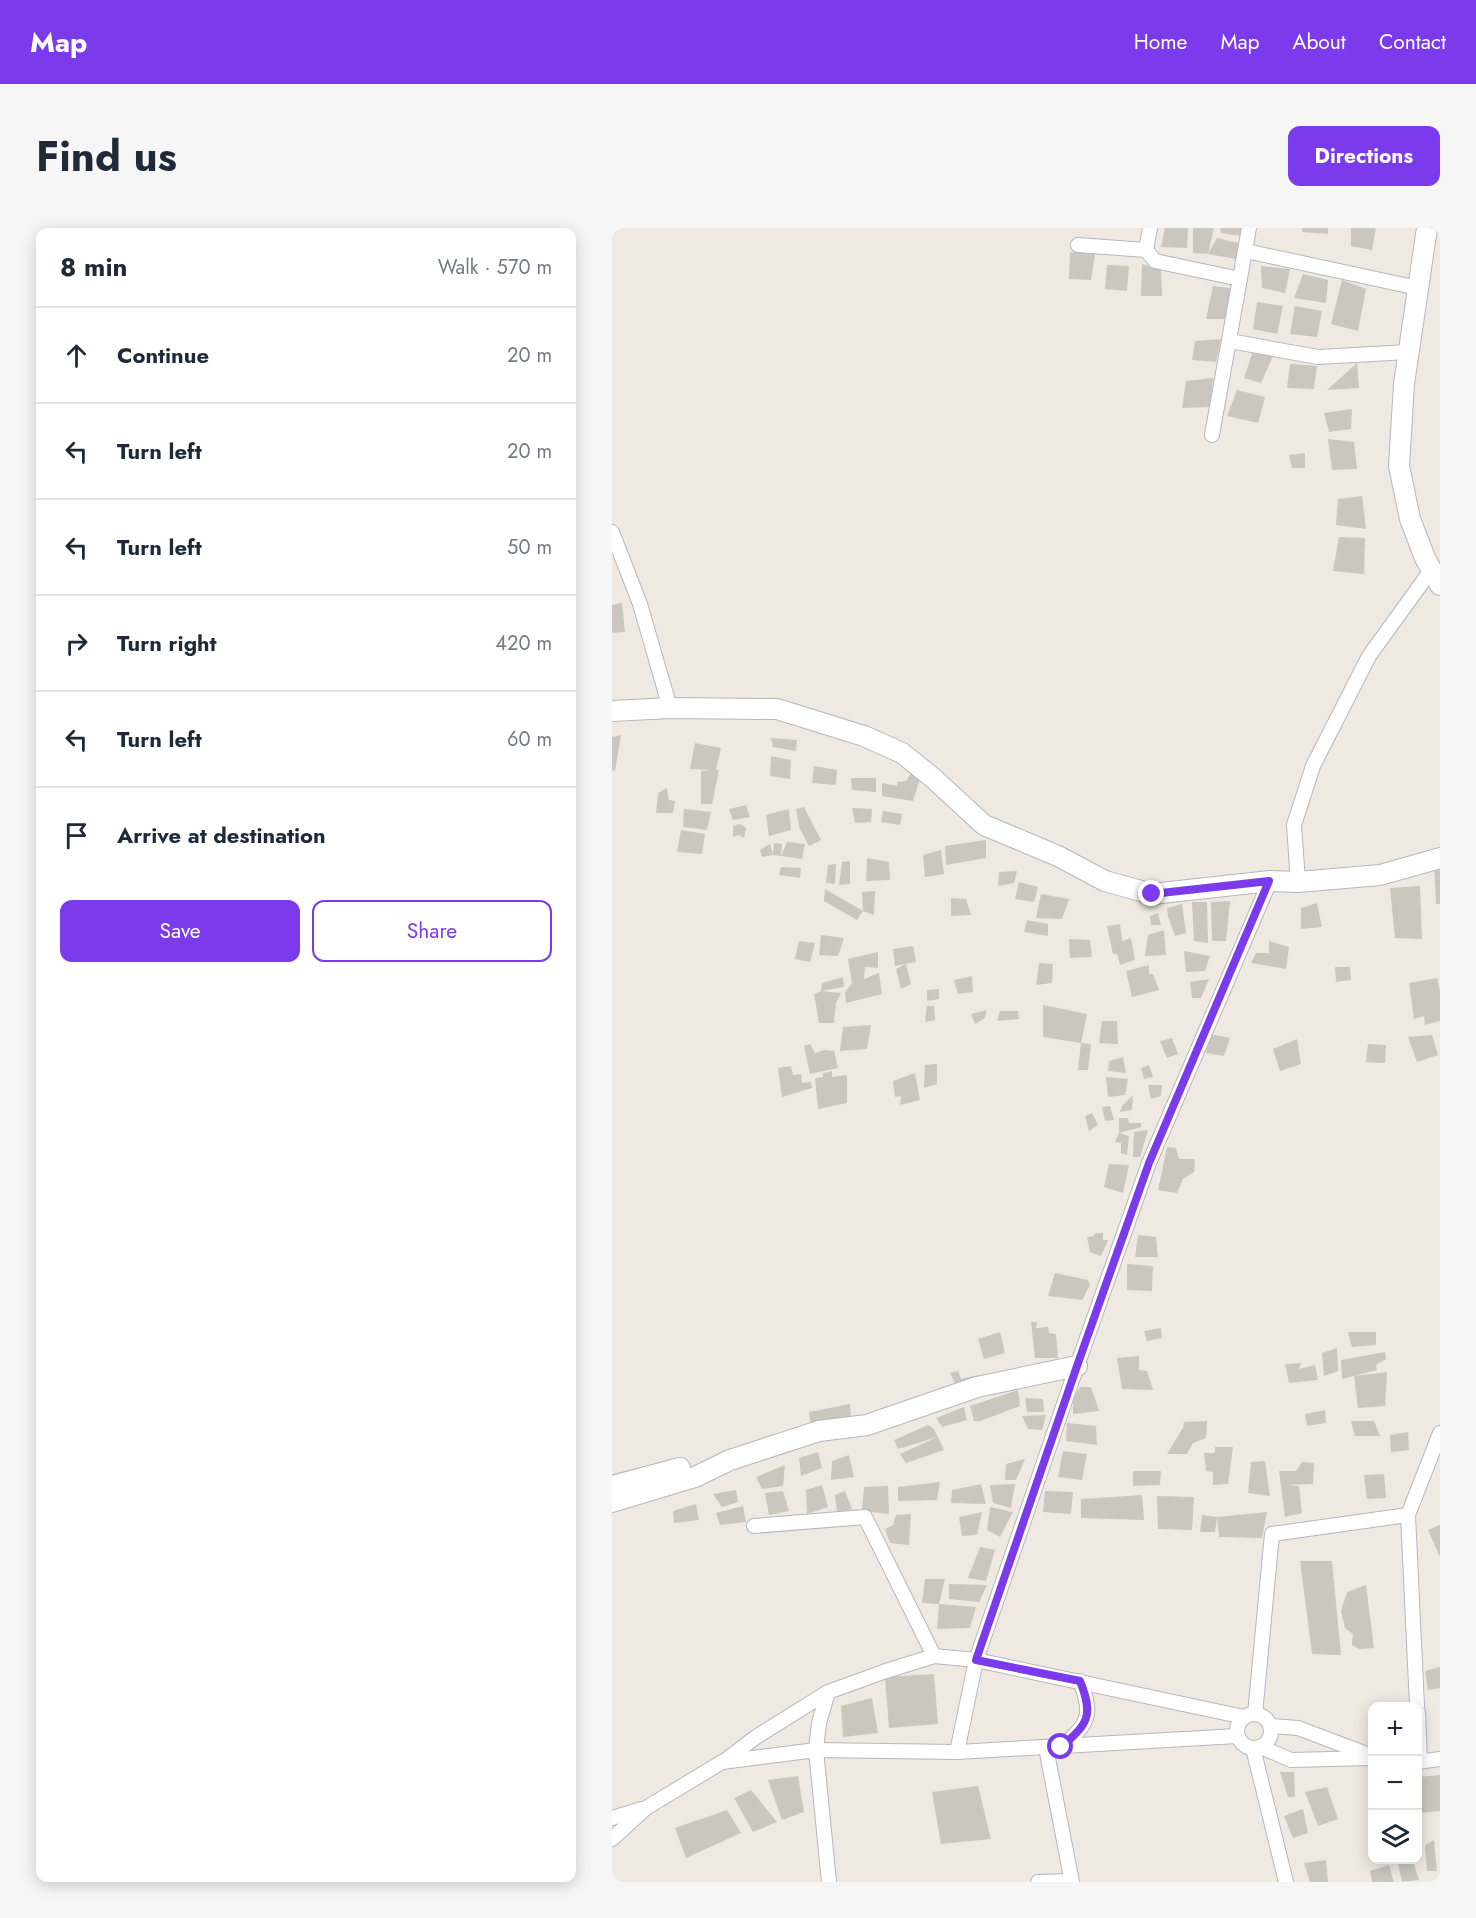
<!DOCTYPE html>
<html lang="en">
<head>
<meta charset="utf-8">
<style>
	body { margin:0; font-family:Jost,sans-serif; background:#f6f6f7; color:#1f2937 }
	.controls { position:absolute; right:18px; bottom:18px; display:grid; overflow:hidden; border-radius:12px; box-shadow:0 3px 15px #0003 }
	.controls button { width:54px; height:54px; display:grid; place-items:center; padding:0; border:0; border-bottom:2px solid #e0e1e3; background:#fff; color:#1f2937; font:30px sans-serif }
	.stop { position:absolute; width:18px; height:18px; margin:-14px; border:4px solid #7c3aed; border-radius:50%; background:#fff }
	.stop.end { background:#7c3aed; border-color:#fff; box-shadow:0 2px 6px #0008 }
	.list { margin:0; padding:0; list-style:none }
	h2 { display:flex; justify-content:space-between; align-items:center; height:78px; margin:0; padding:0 24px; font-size:26px }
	h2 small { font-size:20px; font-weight:400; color:#747a83 }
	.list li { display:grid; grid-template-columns:39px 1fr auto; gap:18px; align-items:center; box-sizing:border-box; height:96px; padding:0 24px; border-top:2px solid #e0e1e3 }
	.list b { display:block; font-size:22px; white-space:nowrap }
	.list em { font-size:20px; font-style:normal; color:#747a83 }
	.actions { display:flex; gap:12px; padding:18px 24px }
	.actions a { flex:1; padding:14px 0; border:2px solid #7c3aed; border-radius:12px; text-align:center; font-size:21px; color:#7c3aed }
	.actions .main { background:#7c3aed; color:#fff }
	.icon { flex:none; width:33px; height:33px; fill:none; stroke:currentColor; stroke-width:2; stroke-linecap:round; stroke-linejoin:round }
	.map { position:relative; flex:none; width:828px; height:1654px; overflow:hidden; border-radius:12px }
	header { display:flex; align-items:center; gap:36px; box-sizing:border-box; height:84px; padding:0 30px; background:#7c3aed; color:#fff }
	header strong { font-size:28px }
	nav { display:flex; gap:33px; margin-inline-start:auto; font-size:21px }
	.intro { display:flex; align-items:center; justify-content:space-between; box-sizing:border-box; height:144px; padding:0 36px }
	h1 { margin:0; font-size:42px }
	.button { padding:15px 27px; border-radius:12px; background:#7c3aed; color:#fff; font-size:21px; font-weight:700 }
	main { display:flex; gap:36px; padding:0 36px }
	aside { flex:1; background:#fff; border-radius:12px; box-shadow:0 3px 15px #0003 }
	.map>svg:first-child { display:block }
	.building { fill:#cbc7bf }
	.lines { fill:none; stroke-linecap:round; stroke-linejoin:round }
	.street-casing { stroke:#b4b7c1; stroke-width:16 }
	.secondary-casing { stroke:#b4b7c1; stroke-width:22 }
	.street { stroke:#fff; stroke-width:14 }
	.secondary { stroke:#fff; stroke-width:20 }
	.route { stroke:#7c3aed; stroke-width:8 }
</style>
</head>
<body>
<header>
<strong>Map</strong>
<nav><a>Home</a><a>Map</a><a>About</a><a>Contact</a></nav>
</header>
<div class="intro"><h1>Find us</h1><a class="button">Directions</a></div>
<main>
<aside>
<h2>8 min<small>Walk · 570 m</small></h2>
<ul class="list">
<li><svg class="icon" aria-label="ahead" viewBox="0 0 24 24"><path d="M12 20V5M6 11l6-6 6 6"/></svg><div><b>Continue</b></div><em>20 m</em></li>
<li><svg class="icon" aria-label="left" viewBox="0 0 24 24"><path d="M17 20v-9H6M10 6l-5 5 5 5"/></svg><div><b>Turn left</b></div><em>20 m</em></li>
<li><svg class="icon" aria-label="left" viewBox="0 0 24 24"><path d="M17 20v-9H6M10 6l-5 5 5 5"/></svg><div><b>Turn left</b></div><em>50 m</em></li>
<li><svg class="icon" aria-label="right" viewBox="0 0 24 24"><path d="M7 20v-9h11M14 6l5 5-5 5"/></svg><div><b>Turn right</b></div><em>420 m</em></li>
<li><svg class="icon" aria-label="left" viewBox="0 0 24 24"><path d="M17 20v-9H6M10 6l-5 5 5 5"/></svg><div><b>Turn left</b></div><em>60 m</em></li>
<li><svg class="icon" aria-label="arrive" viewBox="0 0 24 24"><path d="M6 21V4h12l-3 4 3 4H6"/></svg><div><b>Arrive at destination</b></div></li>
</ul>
<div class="actions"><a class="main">Save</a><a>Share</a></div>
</aside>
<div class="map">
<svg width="828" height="1654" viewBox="0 0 828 1654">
	<rect width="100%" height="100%" fill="#efe9e1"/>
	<g class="building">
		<polygon points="553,0 576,0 575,20 549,19"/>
		<polygon points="581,0 602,0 596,26 581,25"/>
		<polygon points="608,0 631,0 630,8 609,5"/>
		<polygon points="690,0 716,0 716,6 690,4"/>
		<polygon points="739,0 764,0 760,22 739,18"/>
		<polygon points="605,10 626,15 624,31 596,26"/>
		<polygon points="458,24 483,26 479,52 457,51"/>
		<polygon points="530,36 549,42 550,68 529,68"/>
		<polygon points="495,37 517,38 515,63 493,61"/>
		<polygon points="649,38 678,41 673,65 650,60"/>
		<polygon points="691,46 716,52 714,75 682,70"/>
		<polygon points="730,52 754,61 746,103 719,96"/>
		<polygon points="601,58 618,60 615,91 594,91"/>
		<polygon points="645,74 671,78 665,106 641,101"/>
		<polygon points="683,78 710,83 705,109 678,106"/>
		<polygon points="609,111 604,134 580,132 583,113"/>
		<polygon points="641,123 661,128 649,155 632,150"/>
		<polygon points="745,135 747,160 715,162"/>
		<polygon points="678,136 705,138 702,161 675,160"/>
		<polygon points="601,150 598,179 570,180 574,153"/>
		<polygon points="625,162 653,169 646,195 615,188"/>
		<polygon points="740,181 739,201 717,204 712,185"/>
		<polygon points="716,211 742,214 745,241 720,242"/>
		<polygon points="693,225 693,240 680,240 677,227"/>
		<polygon points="750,268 754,301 724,297 726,271"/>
		<polygon points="727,309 753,310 752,346 721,343"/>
		<polygon points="10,375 13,404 0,405 0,377"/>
		<polygon points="9,507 3,543 0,542 0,509"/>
		<polygon points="159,510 185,512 184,523 161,519"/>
		<polygon points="83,515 109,520 104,542 107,542 100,576 89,576 89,543 100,542 78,541"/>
		<polygon points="159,528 179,532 178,551 158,548"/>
		<polygon points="202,538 225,542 224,557 200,555"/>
		<polygon points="299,545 309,547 301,573 270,568 270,555 285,558 285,554 294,553"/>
		<polygon points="239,550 264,550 264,564 240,562"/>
		<polygon points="55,560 57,572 63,573 61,585 44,585 46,565"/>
		<polygon points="134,577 138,589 121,592 117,581"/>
		<polygon points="192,579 209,612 197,618 187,599 184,581"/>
		<polygon points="240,580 260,581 259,594 243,595"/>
		<polygon points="72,581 99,584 95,602 71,599"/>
		<polygon points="177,581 179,602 157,608 154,587"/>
		<polygon points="271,583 290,586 288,597 269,594"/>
		<polygon points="128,596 134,600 132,610 127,607 121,609 121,598"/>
		<polygon points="69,602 93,606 90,626 65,624"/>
		<polygon points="374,612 374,630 334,637 333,618"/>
		<polygon points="175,614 193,616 190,631 169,628"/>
		<polygon points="162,615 170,616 169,628 161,627"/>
		<polygon points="158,616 161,627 150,629 148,622"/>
		<polygon points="329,622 332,646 313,649 311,627"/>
		<polygon points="255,630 277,634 278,652 254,653"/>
		<polygon points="238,633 238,656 227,657 230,634"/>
		<polygon points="224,636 223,656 214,655 216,637"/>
		<polygon points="822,636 828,636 828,676 824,676"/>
		<polygon points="169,639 189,640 188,650 167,647"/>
		<polygon points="405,643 402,655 386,658 387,644"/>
		<polygon points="407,654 426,659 422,674 403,671"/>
		<polygon points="808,658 810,711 783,710 778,660"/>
		<polygon points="213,661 251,683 245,692 212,673"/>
		<polygon points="263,663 262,687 251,683 250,664"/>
		<polygon points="429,666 457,671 450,691 424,690"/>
		<polygon points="339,670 354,671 359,687 339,688"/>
		<polygon points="618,673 614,713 600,713 599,674"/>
		<polygon points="580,674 595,674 596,715 582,713"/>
		<polygon points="705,675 710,699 689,701 689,680"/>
		<polygon points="570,676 574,705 563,708 556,688 555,680"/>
		<polygon points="546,685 549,697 539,697 538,688"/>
		<polygon points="415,692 436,696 436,708 412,704"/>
		<polygon points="508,696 510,713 519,710 523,732 508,737 505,726 501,726 495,698"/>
		<polygon points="552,702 554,727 533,728 536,707"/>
		<polygon points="209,707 232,710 226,728 207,727"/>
		<polygon points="457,711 478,712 480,729 458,730"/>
		<polygon points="187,713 203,715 198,734 183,731"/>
		<polygon points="657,713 677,719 674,741 639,735 644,725 657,725"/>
		<polygon points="301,718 304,734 283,738 281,721"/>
		<polygon points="572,723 598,728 593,743 574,744"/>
		<polygon points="266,724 266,740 253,739 252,751 267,745 270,766 234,775 233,764 240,755 236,731"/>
		<polygon points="427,735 441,736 440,755 424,757"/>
		<polygon points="294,736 299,756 289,761 284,741"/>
		<polygon points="537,737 537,746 541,746 547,762 520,769 514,743"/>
		<polygon points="723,739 738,739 739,752 724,754"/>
		<polygon points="360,748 361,764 346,766 342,752"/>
		<polygon points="231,749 232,759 209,763 210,755"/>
		<polygon points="825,750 828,763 828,793 813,797 812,788 802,791 797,755"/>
		<polygon points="597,751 589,770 580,770 578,754"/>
		<polygon points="327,761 327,771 315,773 315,762"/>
		<polygon points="209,763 229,765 224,775 222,795 207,795 202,766"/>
		<polygon points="431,777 475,786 469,815 431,809"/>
		<polygon points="315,778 322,778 323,792 313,794"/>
		<polygon points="375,782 373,790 363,796 359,786"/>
		<polygon points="388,783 406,783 407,791 385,793"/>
		<polygon points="490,793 505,793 506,816 487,815"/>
		<polygon points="259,797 255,821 228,823 231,799"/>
		<polygon points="598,806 618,810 612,828 594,825"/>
		<polygon points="820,807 826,827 805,834 796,809"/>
		<polygon points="560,810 566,826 555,830 548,813"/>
		<polygon points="685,811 689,836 668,843 661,821"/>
		<polygon points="469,815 479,816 476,842 466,842"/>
		<polygon points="198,816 203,825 212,822 222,823 226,840 198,846 192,818"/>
		<polygon points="756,816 774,817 773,835 754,834"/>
		<polygon points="511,829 514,845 496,843 497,833"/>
		<polygon points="325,836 325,856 312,860 313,837"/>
		<polygon points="537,837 541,849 532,851 529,840"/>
		<polygon points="179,838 181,847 189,846 190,855 199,854 200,860 170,869 166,840"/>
		<polygon points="220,843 220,849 235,847 235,875 206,881 203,850 211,849 211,845"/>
		<polygon points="303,845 308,872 288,877 289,868 283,869 281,853"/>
		<polygon points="494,849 516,851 513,867 496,869"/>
		<polygon points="536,857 550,857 549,868 539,871"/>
		<polygon points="521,867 520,882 508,884 510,878"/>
		<polygon points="498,878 502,892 493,893 490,879"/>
		<polygon points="480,885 486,897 477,903 473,888"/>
		<polygon points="507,890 516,890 517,895 529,895 529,899 507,905 517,908 515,927 509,925 509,915 503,914 507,905"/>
		<polygon points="536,902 528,929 521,929 522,904"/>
		<polygon points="555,919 564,920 567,931 583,931 582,944 571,951 565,965 546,962"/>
		<polygon points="497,936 517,937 511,965 492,959"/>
		<polygon points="484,1005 491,1005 491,1012 496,1012 489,1028 478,1024 475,1009 482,1008"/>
		<polygon points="526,1007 544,1009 546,1029 523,1029"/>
		<polygon points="515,1036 541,1038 540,1063 515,1062"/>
		<polygon points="443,1045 476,1052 478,1057 470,1072 436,1068"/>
		<polygon points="419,1094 425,1094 424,1100 436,1099 437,1105 444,1106 446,1130 423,1130"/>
		<polygon points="549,1100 550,1110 535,1113 532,1103"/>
		<polygon points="388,1104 393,1125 372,1131 366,1111"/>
		<polygon points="736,1104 764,1104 764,1117 740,1119"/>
		<polygon points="725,1120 726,1143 712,1148 710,1125"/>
		<polygon points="773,1124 774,1131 764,1137 765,1142 730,1151 729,1132"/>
		<polygon points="527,1128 527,1142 535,1143 541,1162 510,1161 505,1130"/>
		<polygon points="689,1135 687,1141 703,1137 706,1152 677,1155 673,1136"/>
		<polygon points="346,1143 349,1151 366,1147 368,1152 345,1159 338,1145"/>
		<polygon points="775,1144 773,1178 746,1180 742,1148"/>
		<polygon points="468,1159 479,1159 487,1183 461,1186 461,1170"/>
		<polygon points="406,1162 408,1178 368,1193 362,1193 358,1178"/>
		<polygon points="413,1170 431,1171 432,1184 415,1184"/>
		<polygon points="238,1176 239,1191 199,1199 197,1184"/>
		<polygon points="352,1179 355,1192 330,1199 324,1190"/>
		<polygon points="713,1182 714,1195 695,1198 693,1186"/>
		<polygon points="434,1187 430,1202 416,1201 410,1188"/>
		<polygon points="595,1193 594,1210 581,1215 575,1226 555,1226 571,1200 572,1194"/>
		<polygon points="739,1193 762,1193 768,1208 743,1208"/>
		<polygon points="455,1195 484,1198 485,1217 454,1213"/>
		<polygon points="316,1197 322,1201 332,1222 294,1235 288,1226 325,1209 286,1221 282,1212"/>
		<polygon points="796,1204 797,1222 779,1224 778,1207"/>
		<polygon points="603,1219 621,1219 616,1256 601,1257 601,1244 594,1243 592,1225 603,1225"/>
		<polygon points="451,1223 475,1226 470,1252 446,1249"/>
		<polygon points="206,1224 210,1240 189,1248 187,1230"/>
		<polygon points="237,1227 242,1249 219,1252 220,1233"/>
		<polygon points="413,1231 404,1252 393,1252 394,1236"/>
		<polygon points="653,1233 658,1268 636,1265 639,1234"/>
		<polygon points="690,1234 702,1235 701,1256 674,1257 687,1258 690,1285 673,1289 667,1243 684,1243"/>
		<polygon points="173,1237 171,1258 150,1261 144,1249"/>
		<polygon points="521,1243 549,1243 548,1257 521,1258"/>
		<polygon points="772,1246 774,1270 755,1271 752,1247"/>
		<polygon points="328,1254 325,1272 286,1273 286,1259"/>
		<polygon points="369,1256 374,1276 339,1275 340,1262"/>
		<polygon points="403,1256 399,1280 381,1275 378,1257"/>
		<polygon points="210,1257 216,1279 195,1286 194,1262"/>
		<polygon points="276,1258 277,1286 250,1283 252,1259"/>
		<polygon points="124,1262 126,1274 110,1279 101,1266"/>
		<polygon points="171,1263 177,1283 157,1287 153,1265"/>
		<polygon points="233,1263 240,1281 225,1285 223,1267"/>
		<polygon points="433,1263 461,1264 459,1286 431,1284"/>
		<polygon points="530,1267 532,1292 469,1290 469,1271"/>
		<polygon points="545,1268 582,1269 580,1302 546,1301"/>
		<polygon points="84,1276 87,1292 62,1295 61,1283"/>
		<polygon points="131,1278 134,1294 108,1297 104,1285"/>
		<polygon points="378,1279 401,1284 388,1309 375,1302"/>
		<polygon points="370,1284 365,1307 350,1308 347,1289"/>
		<polygon points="655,1284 650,1310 607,1309 605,1289 603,1304 588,1304 590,1287 605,1289"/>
		<polygon points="299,1286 297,1317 278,1315 273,1301 281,1297 284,1287"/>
		<polygon points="828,1297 828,1329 816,1302"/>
		<polygon points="368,1319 383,1322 374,1353 356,1350"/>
		<polygon points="688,1333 720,1333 729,1427 700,1426"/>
		<polygon points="313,1351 333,1351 327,1376 310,1375"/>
		<polygon points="337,1356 375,1357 367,1374 337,1371"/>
		<polygon points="754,1357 762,1420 747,1421 740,1417 741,1406 733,1400 729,1383 735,1364"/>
		<polygon points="327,1376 364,1379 358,1400 325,1401"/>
		<polygon points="828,1439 828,1460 816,1462 813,1443"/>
		<polygon points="322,1446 326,1496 277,1500 273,1449"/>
		<polygon points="260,1470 266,1505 231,1509 229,1478"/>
		<polygon points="668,1544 682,1544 683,1569 676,1569"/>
		<polygon points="828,1547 828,1583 807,1585 806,1549"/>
		<polygon points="186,1548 192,1584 170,1592 156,1552"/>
		<polygon points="366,1558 379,1611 329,1616 320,1564"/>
		<polygon points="715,1559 726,1591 706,1598 693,1564"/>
		<polygon points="139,1562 165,1594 141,1604 122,1570"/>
		<polygon points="691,1581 696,1605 681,1610 672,1588"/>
		<polygon points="115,1582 129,1605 74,1630 63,1600"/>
		<polygon points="822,1612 825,1643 815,1643 813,1617"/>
		<polygon points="714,1632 716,1654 698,1654 692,1635"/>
		<polygon points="801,1633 807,1652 790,1654 786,1635"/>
		<polygon points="777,1637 782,1654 760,1654 758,1643"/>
	</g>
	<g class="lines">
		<g class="street-casing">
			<g id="street">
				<polyline points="466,17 534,22 543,33 628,51"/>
				<polyline points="534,22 538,0"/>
				<polyline points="634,23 806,60"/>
				<polyline points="618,113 706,129 797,124"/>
				<polyline points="600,207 637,0"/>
				<polyline points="0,304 28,376 58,480"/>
				<polyline points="686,654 682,597 701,538 757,428 820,341"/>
				<polyline points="142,1298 253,1289 322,1428"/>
				<polyline points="216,1464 207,1495 204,1522 217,1654"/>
				<polyline points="805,1478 796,1287 828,1205"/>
				<polyline points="806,1485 808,1534"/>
				<circle cx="642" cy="1503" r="17"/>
				<polyline points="643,1486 660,1306 796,1287"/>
				<polyline points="632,1489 364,1432 465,1138 537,935 658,653"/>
				<polyline points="659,1498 686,1500 760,1528"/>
				<path d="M449,1519C476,1496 482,1488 468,1453"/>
				<polyline points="649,1519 679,1532 760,1530"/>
				<polyline points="434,1520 460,1654"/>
				<polyline points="641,1520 674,1654"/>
				<polyline points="111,1534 144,1509 216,1464 274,1443 322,1428 364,1432 345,1524"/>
				<polyline points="806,1534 828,1531"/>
				<polyline points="0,1590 30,1581"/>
				<polyline points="0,1611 34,1580 110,1534 204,1522 345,1524 625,1508"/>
				<polyline points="426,1654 459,1653"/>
			</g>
		</g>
		<g class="secondary-casing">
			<g id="secondary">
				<polyline points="815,0 792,156 787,238 798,291 813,330 828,357"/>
				<polyline points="0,483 58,480 165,481 252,508 290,525 321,550 372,597 446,628 493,653 540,666 658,653 686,654 768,647 828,630"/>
				<polyline points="0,1258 68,1240"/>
				<polyline points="0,1274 83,1249 118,1232 207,1203 255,1197 365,1159 465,1138"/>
			</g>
		</g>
		<use href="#street" class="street"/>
		<use href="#secondary" class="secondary"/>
	</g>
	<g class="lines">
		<path class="route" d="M449,1519C476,1496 482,1488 468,1453L364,1432L465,1138L537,935L657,653L540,666"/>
	</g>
</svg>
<div class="controls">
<button>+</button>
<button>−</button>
<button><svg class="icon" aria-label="layers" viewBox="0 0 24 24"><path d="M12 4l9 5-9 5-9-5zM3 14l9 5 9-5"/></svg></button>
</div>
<div class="stop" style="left:449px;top:1519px"></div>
<div class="stop end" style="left:540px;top:666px"></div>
</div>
</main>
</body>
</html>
